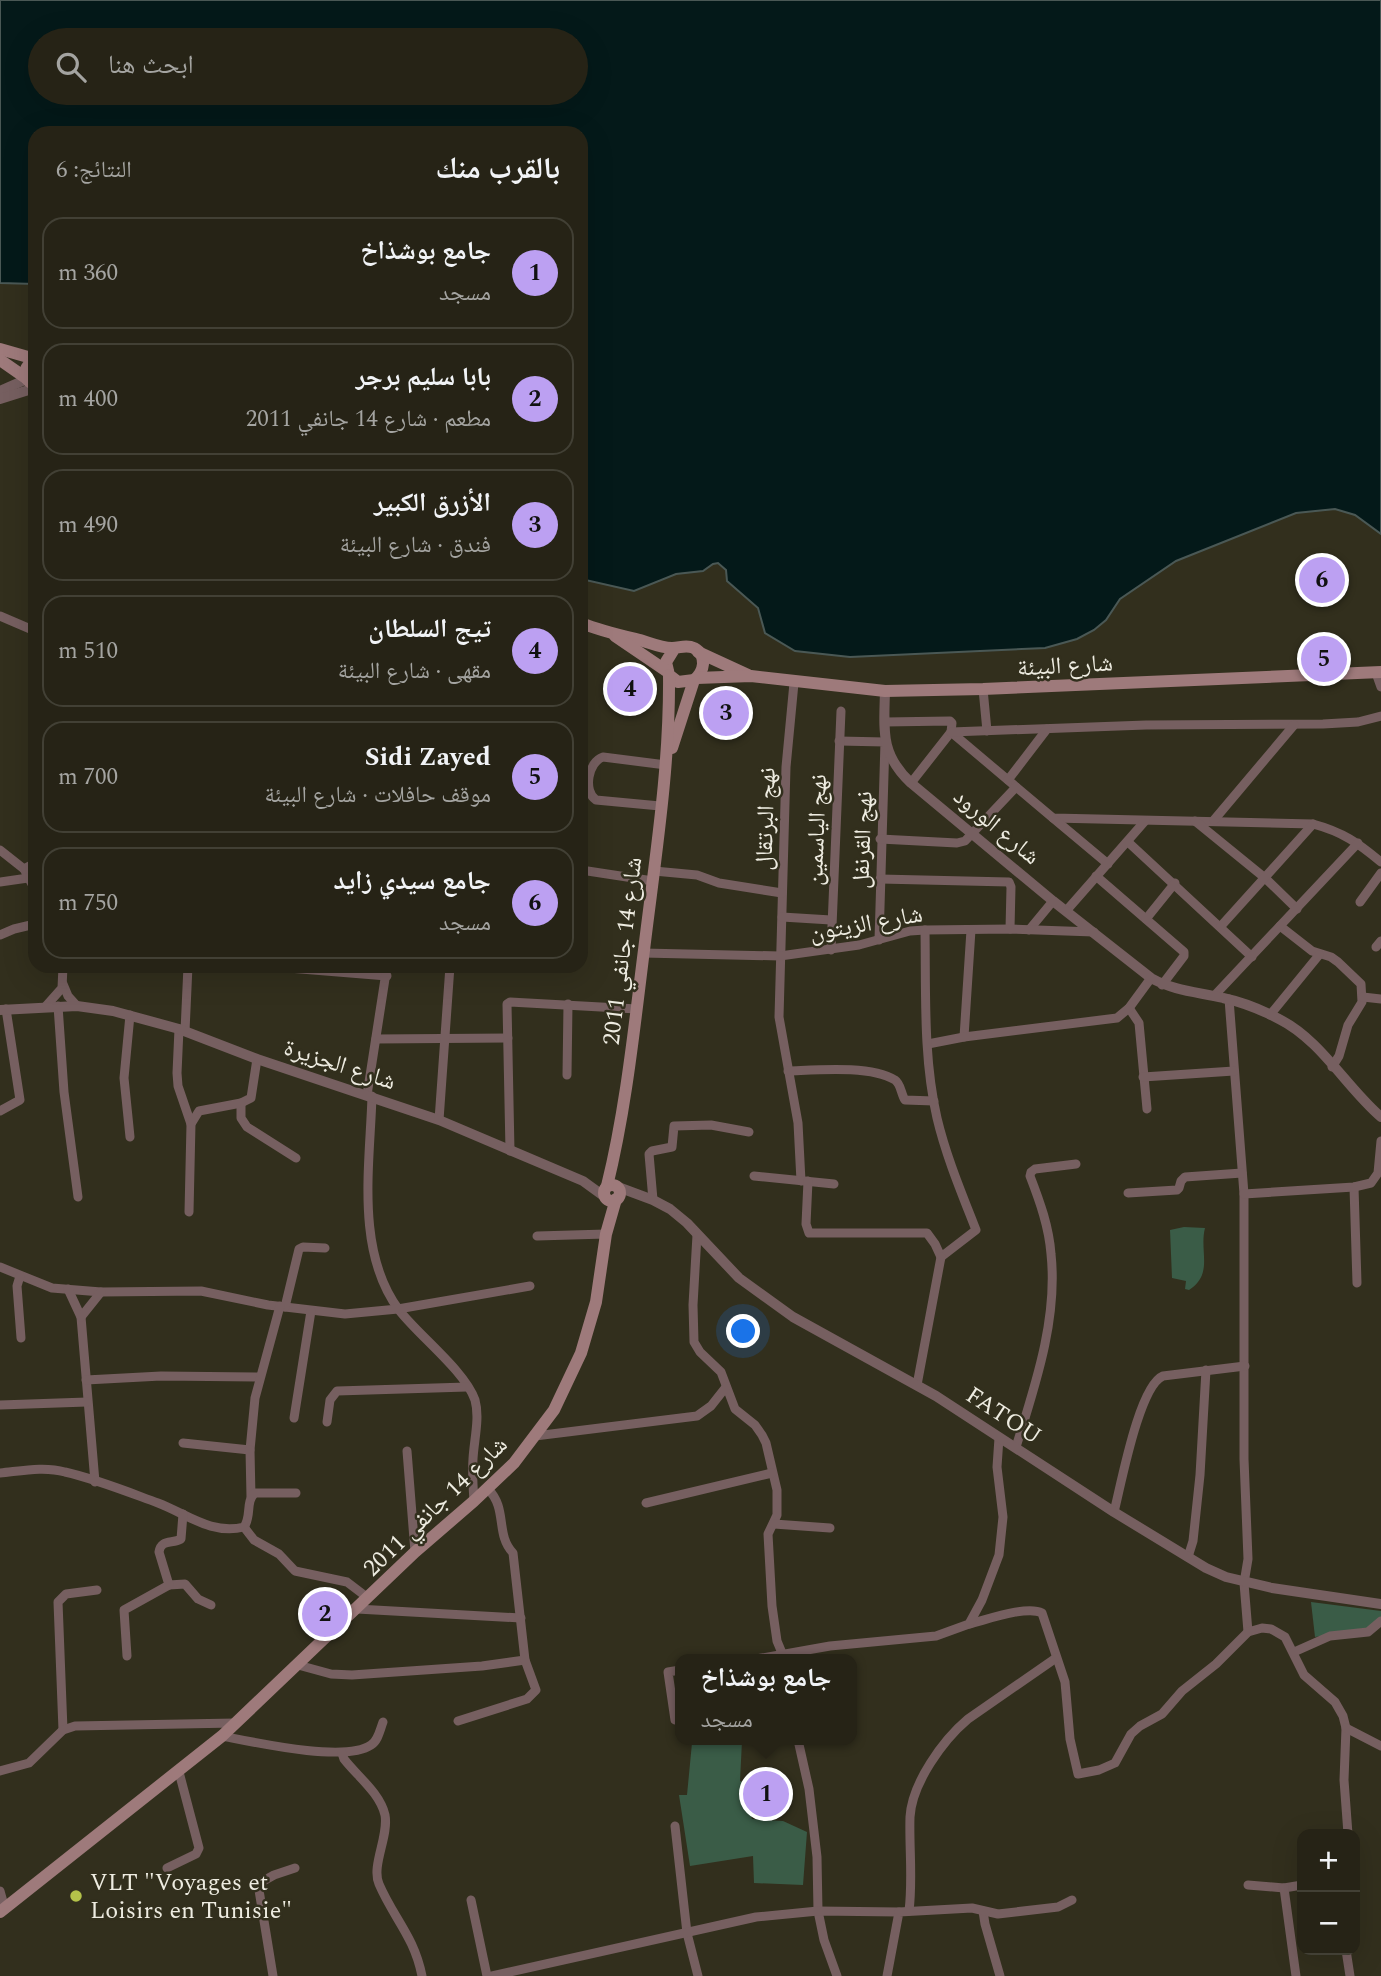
<!DOCTYPE html>
<html lang="ar">
<head>
<meta charset="utf-8">
<style>
	body { margin:0; font-family:Spectral,"Noto Naskh Arabic",serif; background:#2e2b1f; color:#f1f3f6; direction:rtl }
	.controls { position:absolute; right:21px; bottom:21px; display:grid; overflow:hidden; border-radius:14px; box-shadow:0 7px 28px #0002 }
	.controls button { width:63px; height:63px; display:grid; place-items:center; padding:0; border:0; border-bottom:2px solid #424035; background:#262316; color:#f1f3f6; font:35px sans-serif }
	.you { position:absolute; left:744px; top:1332px; width:24px; height:24px; margin:-18px; border:5px solid #fff; border-radius:50%; background:#1a73e8; box-shadow:0 0 0 10px #1a73e833 }
	.badge { display:grid; place-items:center; width:46px; height:46px; border-radius:50%; background:#bca0f2; color:#111; font-size:23px; font-weight:700 }
	.pin { position:absolute; translate:-50% -50%; border:4px solid #fff; box-shadow:0 2px 7px #0006 }
	.popup { position:absolute; left:675px; top:1654px; width:182px; height:91px; box-sizing:border-box; display:grid; place-content:center; border-radius:14px; background:#262316; filter:drop-shadow(0 2px 5px #0005); font-size:23px; white-space:nowrap; color:#a4a4a1 }
	.popup b { font-size:26px; color:#f1f3f6 }
	.popup::after { content:''; position:absolute; left:50%; top:100%; margin-left:-14px; border:14px solid transparent; border-top-color:#262316 }
	.list { margin:0; padding:0; list-style:none }
	h2 { display:flex; justify-content:space-between; align-items:center; height:91px; margin:0; padding:0 28px; font-size:30px }
	h2 small { font-size:23px; font-weight:400; color:#a4a4a1 }
	.list li { display:grid; grid-template-columns:46px 1fr auto; gap:21px; align-items:center; box-sizing:border-box; height:112px; margin:0 14px 14px; padding:0 14px; border:2px solid #424035; border-radius:21px }
	.list b { display:block; font-size:26px; white-space:nowrap }
	.list p { margin:0; font-size:23px; white-space:nowrap; color:#a4a4a1 }
	.list em { font-size:23px; font-style:normal; color:#a4a4a1 }
	.icon { flex:none; width:38px; height:38px; fill:none; stroke:currentColor; stroke-width:2; stroke-linecap:round; stroke-linejoin:round }
	.map { position:relative; flex:none; width:1381px; height:1976px; overflow:hidden; direction:ltr }
	.search { position:absolute; background:#262316; box-shadow:0 7px 28px #0002; left:28px; top:28px; width:560px; height:77px; display:flex; align-items:center; gap:18px; box-sizing:border-box; padding:0 24px; border-radius:38px; color:#a4a4a1; font-size:26px }
	.panel { position:absolute; background:#262316; box-shadow:0 7px 28px #0002; left:28px; top:126px; width:560px; height:847px; border-radius:21px; direction:rtl }
	.map>svg:first-child { display:block }
	.green { fill:#3a5c47 }
	.water { fill:#041919; stroke:#4a5855; stroke-width:2; fill-rule:evenodd }
	.lines { fill:none; stroke-linecap:round; stroke-linejoin:round }
	.minor { stroke:#765f60; stroke-width:9 }
	.tertiary { stroke:#765f60; stroke-width:10 }
	.secondary { stroke:#9e7a7b; stroke-width:12 }
	.poi-dot { fill:#b4c24a; stroke:#322f1d; stroke-width:2.5 }
	.labels { text-anchor:middle; stroke-width:5; stroke-linejoin:round; paint-order:stroke }
	.street-label { font-size:24px; fill:#eeece1; stroke:#322f1d }
	.poi-label { font-size:24px; fill:#eeece1; stroke:#322f1d; text-anchor:start }
</style>
</head>
<body>
<div class="map">
<svg width="1381" height="1976" viewBox="0 0 1381 1976">
	<rect width="100%" height="100%" fill="#322f1d"/>
	<g class="green">
		<path d="M1184,1227L1205,1228C1199,1251 1214,1274 1189,1290L1185,1289L1186,1281L1172,1278L1170,1230Z"/>
		<polygon points="1311,1602 1381,1611 1381,1623 1378,1626 1315,1637"/>
		<polygon points="742,1741 740,1781 743,1782 752,1819 783,1821 807,1832 803,1885 754,1883 753,1856 690,1866 679,1795 687,1795 692,1743"/>
	</g>
	<path class="water" d="M0,0H1381V534L1355,515L1335,509L1296,513L1176,561L1120,599L1106,620L1094,630L1077,639L1045,648L850,657L795,651L765,633L758,608L727,581L726,570L718,563L713,564L703,571L676,574L634,591L581,579V133H35V284L0,283ZM40,40H576V93H40Z"/>
	<g class="lines">
		<g class="minor">
			<polyline points="0,616 35,631"/>
			<polyline points="1376,673 1381,687"/>
			<polyline points="794,683 786,767 779,1017 798,1123 801,1181"/>
			<polyline points="983,689 987,731"/>
			<polyline points="885,722 950,721 952,723 951,732 911,783"/>
			<path d="M951,732L1053,818L1313,824C1343,832 1358,843 1381,862"/>
			<polyline points="951,732 1146,725 1323,724 1358,722 1381,716"/>
			<polyline points="839,741 885,742 879,940"/>
			<polyline points="1008,780 1047,729"/>
			<path d="M660,806L596,800C583,791 588,762 603,757L666,765"/>
			<polyline points="1053,818 1108,864"/>
			<polyline points="1214,820 1294,725"/>
			<polyline points="1195,821 1265,878 1297,909"/>
			<polyline points="880,839 957,843 965,841 1016,787"/>
			<polyline points="1128,842 1252,957"/>
			<polyline points="0,850 24,869 35,890"/>
			<polyline points="24,869 35,863"/>
			<polyline points="581,870 653,881"/>
			<polyline points="654,871 697,875 719,883 782,893"/>
			<polyline points="1096,876 1184,952 1184,956 1162,985"/>
			<polyline points="880,879 1009,882 1011,887 1010,929"/>
			<polyline points="0,882 28,878"/>
			<polyline points="1360,902 1381,873"/>
			<polyline points="1066,911 1145,821"/>
			<polyline points="782,917 831,920"/>
			<polyline points="1146,919 1175,883"/>
			<polyline points="1221,926 1313,824"/>
			<polyline points="1280,926 1312,951 1331,957 1338,962 1361,984 1362,1002 1348,1025 1339,1056 1332,1067"/>
			<polyline points="1029,930 1053,901"/>
			<polyline points="0,935 14,929 35,924"/>
			<polyline points="1376,947 1381,941"/>
			<polyline points="831,950 841,711"/>
			<polyline points="643,953 780,956 859,945 910,931 925,930 1010,929 1094,932"/>
			<polyline points="264,966 387,976"/>
			<polyline points="63,984 68,996 77,1006"/>
			<polyline points="1214,996 1358,843"/>
			<polyline points="1363,997 1381,999"/>
			<polyline points="1229,999 1244,1194 1244,1459 1248,1559 1244,1583 1248,1632"/>
			<polyline points="46,1006 62,988 63,966"/>
			<polyline points="58,1006 64,1092 78,1197"/>
			<polyline points="1129,1008 1139,1023 1147,1109"/>
			<polyline points="1270,1015 1319,955"/>
			<polyline points="179,1029 177,1073 178,1086 191,1124"/>
			<polyline points="185,1031 188,966"/>
			<polyline points="964,1037 971,930"/>
			<polyline points="376,1039 508,1038"/>
			<polyline points="928,1044 964,1037 1117,1018 1129,1008 1151,978"/>
			<path d="M788,1071C817,1070 870,1065 895,1080C901,1084 901,1094 905,1100L934,1101"/>
			<polyline points="567,1075 568,1004"/>
			<polyline points="1143,1077 1234,1071"/>
			<polyline points="367,1095 387,966"/>
			<path d="M372,1096C370,1165 355,1251 399,1310C418,1335 465,1371 475,1400C480,1418 474,1440 473,1459C472,1473 473,1487 474,1501"/>
			<polyline points="241,1103 241,1118 247,1127 296,1158"/>
			<polyline points="0,1111 20,1100 6,1009"/>
			<polyline points="439,1120 450,966"/>
			<polyline points="130,1137 124,1078 130,1015"/>
			<polyline points="510,1151 507,1004 510,1002 637,1009"/>
			<polyline points="754,1176 834,1184"/>
			<path d="M808,1181L806,1224L809,1233H927L935,1244L941,1257L976,1230C962,1194 946,1156 937,1118C923,1057 926,992 925,930"/>
			<polyline points="1354,1187 1357,1283"/>
			<polyline points="1128,1193 1177,1190 1179,1188 1181,1181 1185,1177 1242,1173"/>
			<polyline points="1244,1194 1354,1187 1371,1183 1378,1173 1381,1141"/>
			<polyline points="653,1200 649,1154 652,1151 672,1147 674,1126 711,1125 749,1132"/>
			<polyline points="189,1212 191,1124 199,1111 241,1103 251,1098 257,1059"/>
			<polyline points="697,1235 693,1305 694,1342 700,1352 721,1372 735,1409 755,1425 762,1435 766,1443 777,1490 777,1515 768,1534 772,1606 777,1641 782,1653"/>
			<polyline points="537,1236 606,1234"/>
			<polyline points="0,1267 52,1288 101,1292 201,1291 268,1305 345,1314 398,1309 530,1286"/>
			<polyline points="20,1276 17,1286 21,1338"/>
			<polyline points="68,1289 81,1317 95,1482"/>
			<polyline points="285,1307 299,1249 303,1247 325,1248"/>
			<polyline points="81,1317 101,1292"/>
			<polyline points="86,1380 161,1376 260,1377"/>
			<polyline points="917,1385 941,1257"/>
			<polyline points="0,1405 87,1402"/>
			<polyline points="294,1418 311,1311"/>
			<polyline points="327,1422 330,1400 337,1391 467,1387"/>
			<polyline points="535,1436 697,1416 711,1406 726,1387"/>
			<polyline points="183,1443 250,1450 255,1398 280,1306"/>
			<path d="M1016,1447C1035,1386 1058,1319 1051,1254C1049,1227 1040,1202 1030,1176L1031,1172L1035,1169L1076,1164"/>
			<polyline points="250,1450 251,1497"/>
			<polyline points="407,1451 415,1552"/>
			<path d="M0,1473C21,1471 44,1466 65,1472C96,1479 128,1492 158,1503C187,1514 211,1535 244,1527C252,1516 245,1502 255,1493H296"/>
			<polyline points="646,1503 772,1473"/>
			<path d="M1114,1512C1121,1485 1139,1386 1163,1376L1245,1366"/>
			<polyline points="774,1524 830,1528"/>
			<polyline points="244,1527 254,1540 279,1554 295,1571 347,1582 368,1598"/>
			<polyline points="1188,1557 1193,1541 1200,1475 1206,1370"/>
			<polyline points="169,1585 185,1584 198,1599 211,1605"/>
			<polyline points="357,1609 521,1618"/>
			<path d="M969,1624C986,1620 1027,1605 1042,1613L1065,1682L1070,1739L1078,1774L1099,1770L1115,1763L1131,1734L1140,1726L1162,1714L1182,1691L1216,1664L1248,1632L1262,1628L1271,1629L1285,1637L1304,1675L1335,1702L1343,1716L1346,1728L1344,1780L1348,1834"/>
			<polyline points="1294,1652 1330,1636 1368,1632 1381,1621"/>
			<path d="M127,1656L124,1610L169,1585L159,1552C161,1539 172,1544 181,1539L183,1514"/>
			<polyline points="756,1659 830,1646 936,1636 969,1624 982,1600 999,1555 1003,1517 997,1467 999,1438"/>
			<polyline points="298,1665 331,1674 352,1675 482,1666 525,1660"/>
			<polyline points="675,1720 668,1672 680,1670"/>
			<path d="M458,1721L527,1699L536,1690L525,1660L513,1553C495,1534 508,1509 488,1489"/>
			<polyline points="1346,1728 1381,1746"/>
			<polyline points="63,1730 58,1602 66,1594 97,1590"/>
			<path d="M222,1736C253,1742 345,1763 371,1745C378,1741 380,1730 383,1722"/>
			<polyline points="798,1740 809,1789 817,1857 818,1911 824,1940 837,1976"/>
			<path d="M342,1753L344,1759C357,1776 380,1793 385,1815C389,1836 371,1866 379,1884C394,1919 414,1936 422,1976"/>
			<polyline points="0,1771 29,1763 63,1730 75,1726 235,1723"/>
			<polyline points="675,1826 687,1933 698,1976"/>
			<polyline points="167,1868 196,1854 199,1848 179,1772"/>
			<polyline points="1248,1885 1284,1888 1302,1885"/>
			<polyline points="1284,1888 1296,1976"/>
			<polyline points="0,1891 5,1909"/>
			<polyline points="471,1900 487,1976"/>
			<path d="M909,1911C913,1879 909,1848 910,1817C912,1783 943,1740 968,1719L1056,1658"/>
			<polyline points="983,1911 985,1924 1000,1976"/>
			<polyline points="1346,1950 1350,1976"/>
			<polyline points="273,1976 258,1884 274,1875 295,1868"/>
			<polyline points="492,1976 756,1917 818,1911 899,1912"/>
			<polyline points="887,1976 899,1912 972,1908 998,1914 1058,1907 1072,1900"/>
		</g>
		<g class="tertiary">
			<polyline points="0,391 27,379"/>
			<polyline points="0,399 35,388"/>
			<path d="M885,691C884,730 880,754 911,783L1053,901L1151,978C1174,991 1198,992 1223,998C1242,1002 1262,1010 1279,1019C1321,1040 1346,1087 1381,1117"/>
			<polyline points="0,1010 77,1006 113,1011 179,1029 257,1059 439,1120 583,1181 605,1197"/>
			<polyline points="618,1187 653,1200 670,1209 687,1223 739,1278 793,1317 936,1396 1114,1512 1206,1568 1226,1577 1272,1588 1381,1604"/>
		</g>
		<g class="secondary">
			<polyline points="0,349 35,359"/>
			<polyline points="0,360 26,378"/>
			<path d="M35,361C22,366 22,380 35,385"/>
			<path d="M581,623C601,631 619,635 640,640C650,643 662,648 672,648C680,648 686,644 694,648C708,656 704,672 694,680L678,682L669,675L666,662L674,649"/>
			<polyline points="615,636 668,672"/>
			<polyline points="698,652 748,675"/>
			<polyline points="697,678 751,676 885,691 983,689 1381,672"/>
			<polyline points="672,748 694,680"/>
			<circle cx="612" cy="1193" r="8"/>
			<path d="M607,1186C626,1109 634,1029 644,950C655,859 670,767 669,675"/>
			<polyline points="0,1912 222,1736 415,1552 474,1501 514,1463 554,1410 581,1353 596,1302 606,1234 616,1199"/>
		</g>
	</g>
	<circle class="poi-dot" cx="76" cy="1896" r="7"/>
	<g class="labels">
		<g class="street-label">
			<text transform="translate(1065 665) rotate(-3)" y="8">شارع البيئة</text>
			<text transform="translate(765 819) rotate(-88)" y="8">نهج البرتقال</text>
			<text transform="translate(997 826) rotate(40)" y="8">شارع الورود</text>
			<text transform="translate(816 830) rotate(-88)" y="8">نهج الياسمين</text>
			<text transform="translate(862 840) rotate(-88)" y="8">نهج القرنفل</text>
			<text transform="translate(866 923) rotate(-10)" y="8">شارع الزيتون</text>
			<text transform="translate(622 951) rotate(-83)" y="8">شارع 14 جانفي 2011</text>
			<text transform="translate(340 1064) rotate(18)" y="8">شارع الجزيرة</text>
			<text transform="translate(1004 1415) rotate(33)" y="8">FATOU</text>
			<text transform="translate(435 1506) rotate(-44)" y="8">شارع 14 جانفي 2011</text>
		</g>
		<g class="poi-label">
			<text x="90" y="1890">VLT "Voyages et<tspan x="90" dy="28">Loisirs en Tunisie"</tspan></text>
		</g>
	</g>
</svg>
<div class="controls">
<button>+</button>
<button>−</button>
</div>
<div class="you"></div>
<div class="pin badge" style="left:766px;top:1794px">1</div>
<div class="popup"><b>جامع بوشذاخ</b>مسجد</div>
<div class="pin badge" style="left:325px;top:1614px">2</div>
<div class="pin badge" style="left:726px;top:713px">3</div>
<div class="pin badge" style="left:630px;top:689px">4</div>
<div class="pin badge" style="left:1324px;top:659px">5</div>
<div class="pin badge" style="left:1322px;top:580px">6</div>
<div class="search"><svg class="icon" aria-label="search" viewBox="0 0 24 24"><circle cx="10" cy="10" r="6"/><path d="M15 15l6 6"/></svg>ابحث هنا</div>
<section class="panel">
<h2>بالقرب منك<small>النتائج: 6</small></h2>
<ul class="list">
<li><span class="badge">1</span><div><b>جامع بوشذاخ</b><p>مسجد</p></div><em>360 m</em></li>
<li><span class="badge">2</span><div><b>بابا سليم برجر</b><p>مطعم · شارع 14 جانفي 2011</p></div><em>400 m</em></li>
<li><span class="badge">3</span><div><b>الأزرق الكبير</b><p>فندق · شارع البيئة</p></div><em>490 m</em></li>
<li><span class="badge">4</span><div><b>تيج السلطان</b><p>مقهى · شارع البيئة</p></div><em>510 m</em></li>
<li><span class="badge">5</span><div><b>Sidi Zayed</b><p>موقف حافلات · شارع البيئة</p></div><em>700 m</em></li>
<li><span class="badge">6</span><div><b>جامع سيدي زايد</b><p>مسجد</p></div><em>750 m</em></li>
</ul>
</section>
</div>
</body>
</html>
